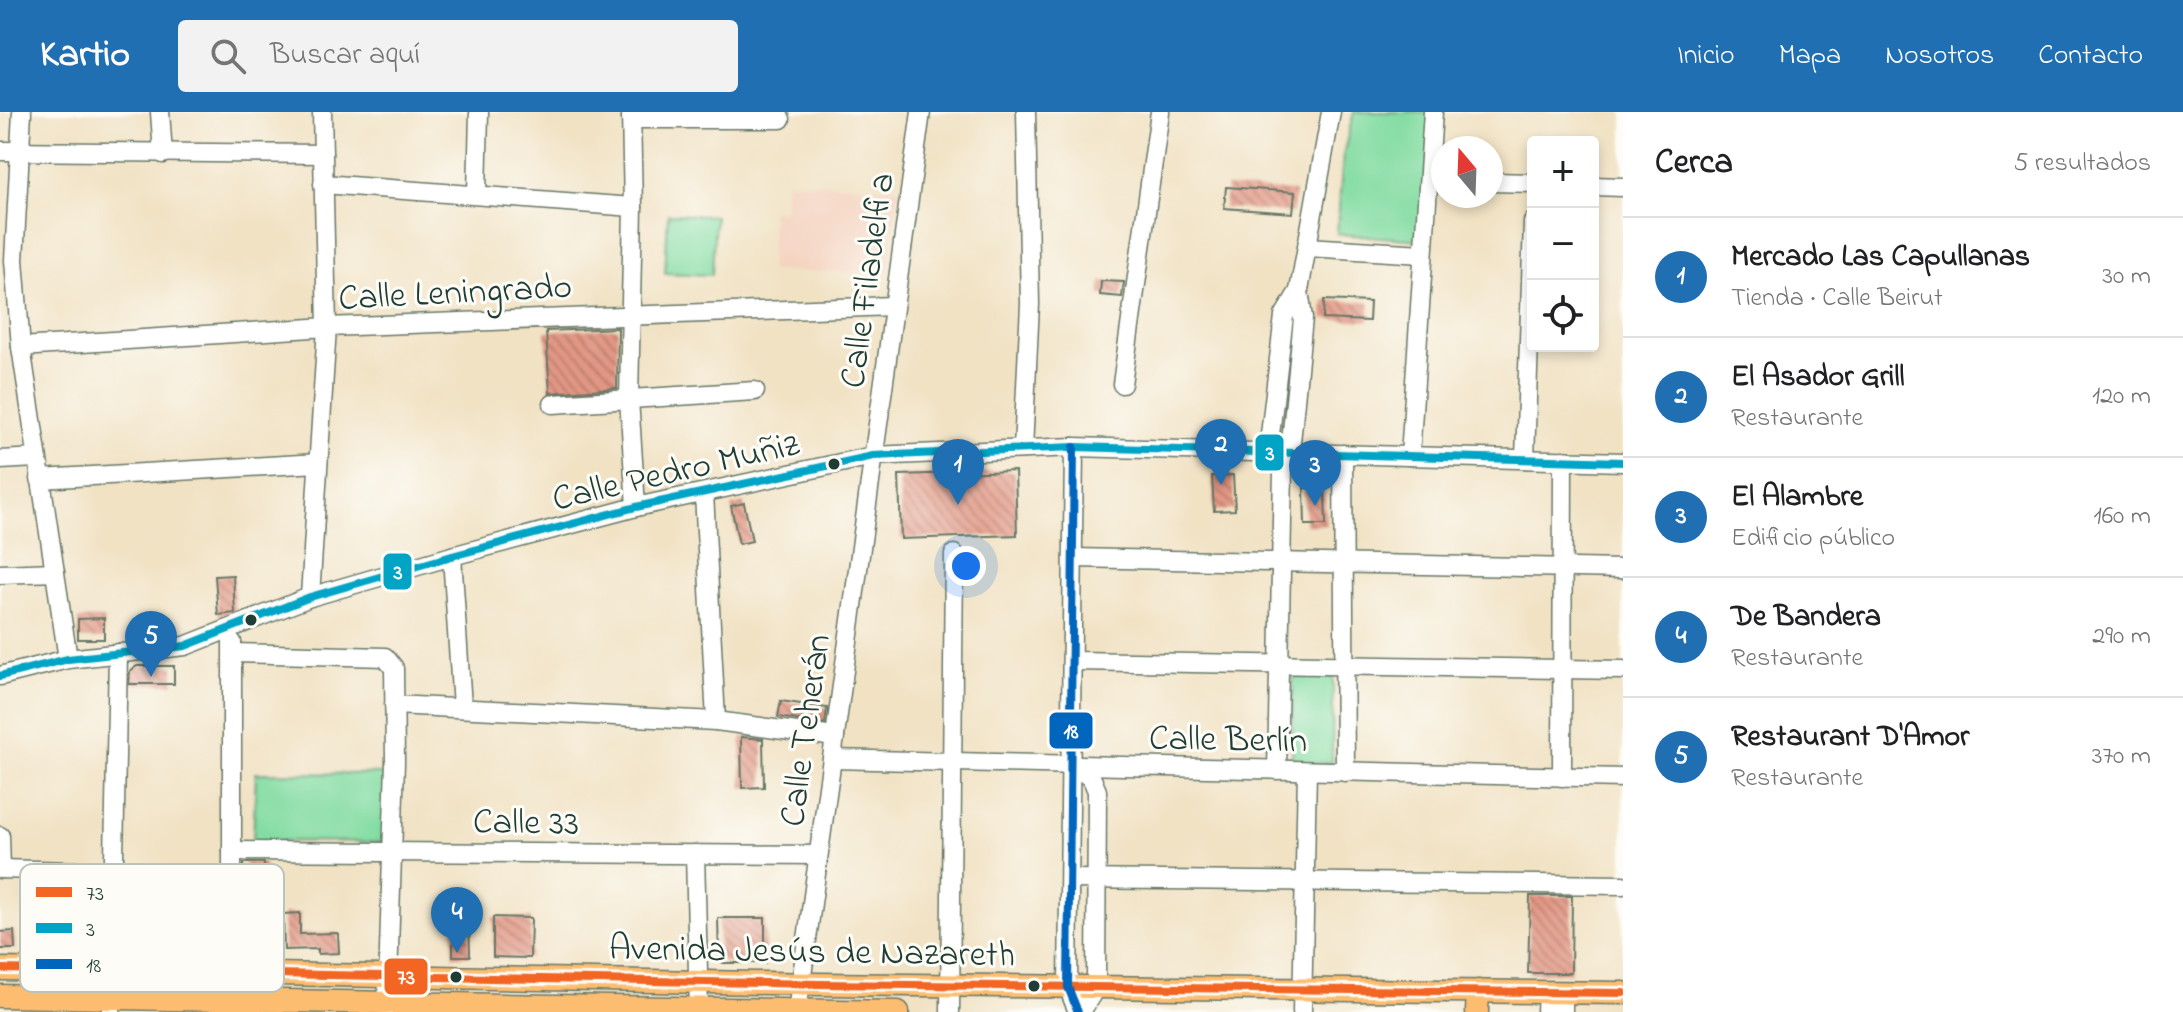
<!DOCTYPE html>
<html lang="es">
<head>
<meta charset="utf-8">
<style>
	body { margin:0; font-family:"Indie Flower",sans-serif; background:#f2f2f2; color:#202124 }
	.controls { position:absolute; right:24px; top:24px; display:grid; overflow:hidden; border-radius:8px; box-shadow:0 4px 12px #0003 }
	.controls button { width:72px; height:72px; display:grid; place-items:center; padding:0; border:0; border-bottom:2px solid #e0e0e0; background:#fff; color:#202124; font:40px sans-serif }
	.compass { position:absolute; left:1431px; top:24px; width:72px; height:72px; border-radius:50%; background:#fff; box-shadow:0 4px 12px #0003; rotate:341deg }
	.you { position:absolute; left:966px; top:454px; width:28px; height:28px; margin:-20px; border:6px solid #fff; border-radius:50%; background:#1a73e8; box-shadow:0 0 0 12px #1a73e833 }
	.badge { display:grid; place-items:center; width:52px; height:52px; border-radius:50%; background:#1f6fb2; color:#fff; font-size:26px; font-weight:700 }
	.pin { position:absolute; translate:-50% -66px; filter:drop-shadow(0 2px 4px #0008) }
	.pin::after { content:''; position:absolute; top:42px; width:28px; height:24px; background:inherit; clip-path:polygon(0 0,100% 0,50% 100%) }
	.list { margin:0; padding:0; list-style:none }
	h2 { display:flex; justify-content:space-between; align-items:center; height:104px; margin:0; padding:0 32px; font-size:34px }
	h2 small { font-size:26px; font-weight:400; color:#757577 }
	.list li { display:grid; grid-template-columns:52px 1fr auto; gap:24px; align-items:center; box-sizing:border-box; height:120px; padding:0 32px; border-top:2px solid #e0e0e0 }
	.list b { display:block; font-size:30px; white-space:nowrap }
	.list p { margin:0; font-size:26px; white-space:nowrap; color:#757577 }
	.list em { font-size:26px; font-style:normal; color:#757577 }
	.icon { flex:none; width:44px; height:44px; fill:none; stroke:currentColor; stroke-width:2; stroke-linecap:round; stroke-linejoin:round }
	.map { position:relative; flex:none; width:1623px; height:900px; overflow:hidden }
	header { display:flex; align-items:center; gap:48px; box-sizing:border-box; height:112px; padding:0 40px; background:#1f6fb2; color:#fff }
	header strong { font-size:38px }
	nav { display:flex; gap:44px; margin-inline-start:auto; font-size:28px }
	.search { width:560px; height:72px; background:#f2f2f2; display:flex; align-items:center; gap:20px; box-sizing:border-box; padding:0 28px; border-radius:8px; color:#757577; font-size:30px }
	main { display:flex }
	aside { flex:1; background:#fff }
	.map>svg:first-child { display:block }
	.built { fill:#f4d3c0 }
	.park { fill:#83dca2; stroke:#518c6b; stroke-width:2 }
	.building { fill:url(#building-back-hatch) }
	.lines { fill:none; stroke-linecap:round; stroke-linejoin:round }
	.minor-casing { stroke:#687766; stroke-width:21 }
	.major-casing { stroke:#687766; stroke-width:25 }
	.minor { stroke:#fff; stroke-width:18 }
	.major { stroke:#fcbd6f; stroke-width:22 }
	.bus-1-casing { stroke:#fdfcf7; stroke-width:14 }
	.bus-2-casing { stroke:#fdfcf7; stroke-width:14 }
	.bus-3-casing { stroke:#fdfcf7; stroke-width:14 }
	.bus-1 { stroke:#f26522; stroke-width:8 }
	.bus-2 { stroke:#02a4c6; stroke-width:8 }
	.bus-3 { stroke:#0065bd; stroke-width:8 }
	.bus-dot { fill:#1f3d34; stroke:#fdfcf7; stroke-width:3 }
	.labels { text-anchor:middle; stroke-width:6; stroke-linejoin:round; paint-order:stroke }
	.street-label { font-size:36px; fill:#1f3d34; stroke:#fdfcf7 }
	.key { fill:#fdfcf7; stroke:#bac3bc; stroke-width:2 }
	.key-label { font-size:22px; fill:#1f3d34 }
	.line-badge { stroke:#fdfcf7; stroke-width:3 }
	.badge-label { font-size:22px; text-anchor:middle; font-weight:bold; fill:#fff }
</style>
</head>
<body>
<header>
<strong>Kartio</strong>
<div class="search"><svg class="icon" aria-label="search" viewBox="0 0 24 24"><circle cx="10" cy="10" r="6"/><path d="M15 15l6 6"/></svg>Buscar aquí</div>
<nav><a>Inicio</a><a>Mapa</a><a>Nosotros</a><a>Contacto</a></nav>
</header>
<main>
<div class="map">
<svg width="1623" height="900" viewBox="0 0 1623 900">
	<defs>
		<pattern id="building-back-hatch" width="6" height="6" patternUnits="userSpaceOnUse" patternTransform="scale(2)"><rect width="6" height="6" fill="#e29784"/><path d="M-1 5l2 2M0 0l6 6M5-1l2 2" fill="none" stroke="#b77c6d"/></pattern>
	</defs>
	<rect width="100%" height="100%" fill="#fdfcf7"/>
	<filter id="ink" filterUnits="userSpaceOnUse"><feTurbulence type="fractalNoise" baseFrequency=".0125" numOctaves="2"/><feDisplacementMap in="SourceGraphic" scale="16" xChannelSelector="R" yChannelSelector="G"/><feConvolveMatrix kernelMatrix="1 2 1 2 8 2 1 2 1" color-interpolation-filters="sRGB"/></filter>
	<filter id="wash" filterUnits="userSpaceOnUse"><feTurbulence type="fractalNoise" baseFrequency=".006" numOctaves="4" result="noise"/><feDisplacementMap in="SourceGraphic" scale="32" xChannelSelector="R" yChannelSelector="G"/><feGaussianBlur stdDeviation="1.8" result="paint"/><feColorMatrix in="noise" values="0 0 0 0 0 0 0 0 0 0 0 0 0 0 0 0 0 1.4 0 .05"/><feComposite in="paint" operator="in"/></filter>
	<g filter="url(#wash)">
		<rect width="100%" height="100%" fill="#f1e2c4"/>
		<polygon class="built" points="786,69 900,77 889,160 770,159 772,98 784,99"/>
		<g class="park">
			<polygon points="1354,0 1432,0 1422,128 1337,122 1343,43"/>
			<polygon points="668,102 715,104 712,163 665,161"/>
			<polygon points="1293,565 1333,565 1332,651 1292,651"/>
			<polygon points="256,661 390,662 391,730 253,729"/>
		</g>
		<g id="blocks">
			<g class="building">
				<polygon points="1226,75 1295,80 1293,101 1224,96"/>
				<polygon points="1101,169 1124,170 1122,185 1100,183"/>
				<polygon points="1324,188 1370,190 1369,209 1323,207"/>
				<polygon points="618,216 617,276 550,281 546,219"/>
				<polygon points="1015,359 1017,423 901,427 899,363"/>
				<polygon points="1233,363 1235,398 1214,399 1212,364"/>
				<polygon points="1304,376 1325,376 1326,413 1305,413"/>
				<polygon points="744,391 752,429 739,432 731,394"/>
				<polygon points="233,463 235,501 218,503 215,464"/>
				<polygon points="104,506 104,527 78,527 78,507"/>
				<polygon points="137,554 174,554 174,572 129,572 130,559"/>
				<polygon points="781,589 827,596 825,612 778,605"/>
				<polygon points="741,625 763,627 764,675 742,676"/>
				<polygon points="244,751 264,751 265,786 244,786"/>
				<polygon points="1530,784 1572,784 1571,861 1528,861"/>
				<polygon points="300,801 300,822 338,821 339,841 318,842 318,837 284,838 283,802"/>
				<polygon points="453,803 469,803 470,844 453,844"/>
				<polygon points="493,805 531,806 530,846 493,845"/>
				<polygon points="718,806 765,806 765,851 723,851 719,846"/>
				<polygon points="14,819 15,837 0,837 0,820"/>
			</g>
		</g>
	</g>
	<g filter="url(#ink)">
		<use href="#blocks" fill-opacity="0" stroke="#687766" stroke-width="2"/>
		<g class="lines">
			<g class="minor-casing">
				<g id="minor">
					<polyline points="22,0 14,148 21,235 68,547"/>
					<polyline points="160,0 163,42"/>
					<polyline points="631,0 633,95 629,287 636,395"/>
					<polyline points="631,7 781,7"/>
					<polyline points="0,39 323,42"/>
					<polyline points="1491,70 1533,71"/>
					<polyline points="323,72 633,95"/>
					<polyline points="1593,74 1623,75"/>
					<polyline points="477,82 479,0"/>
					<polyline points="1307,135 1423,142"/>
					<polyline points="21,235 327,215 893,194"/>
					<polyline points="1122,272 1160,0"/>
					<polyline points="553,292 755,279"/>
					<polyline points="1074,335 1068,875 1078,900"/>
					<polyline points="1023,337 1030,192 1026,0"/>
					<polyline points="1268,340 1284,204 1299,179"/>
					<polyline points="1343,342 1345,660"/>
					<polyline points="1410,344 1433,0"/>
					<polyline points="1525,347 1533,110"/>
					<polyline points="0,348 37,346"/>
					<polyline points="40,367 318,351"/>
					<polyline points="704,381 716,609"/>
					<polyline points="452,444 462,595"/>
					<polyline points="1073,446 1623,457"/>
					<polyline points="0,462 55,460"/>
					<polyline points="310,485 327,215 322,0"/>
					<polyline points="233,541 385,545 394,556 395,650 387,900"/>
					<polyline points="1074,549 1623,558"/>
					<polyline points="0,564 68,547 185,534 310,485 452,444 636,395 873,344 1074,335 1623,350"/>
					<polyline points="394,593 716,609 835,625"/>
					<polyline points="832,647 1623,666"/>
					<polyline points="1073,653 1092,667 1097,679 1096,875 1081,900"/>
					<polyline points="1277,658 1283,358 1290,341 1303,206 1299,179 1331,0"/>
					<polyline points="1562,665 1563,348"/>
					<polyline points="0,724 1,757"/>
					<polyline points="232,739 818,743"/>
					<polyline points="695,742 699,900"/>
					<polyline points="0,757 111,760"/>
					<polyline points="1071,767 1623,773"/>
					<polyline points="1563,880 1563,900"/>
					<polyline points="111,900 118,541"/>
					<polyline points="232,900 232,530"/>
					<polyline points="797,900 921,0"/>
					<polyline points="950,900 954,442"/>
					<polyline points="1302,900 1307,659"/>
					<polyline points="1546,900 1547,880"/>
				</g>
			</g>
			<g class="major-casing">
				<g id="major">
					<polyline points="0,857 819,872 1623,881"/>
					<polyline points="0,884 898,900"/>
					<polyline points="1477,900 1478,879"/>
				</g>
			</g>
			<use href="#minor" class="minor"/>
			<use href="#major" class="major"/>
			<g class="bus-1-casing">
				<polyline id="bus-1" points="0,857 819,872 1623,881"/>
			</g>
			<g class="bus-2-casing">
				<polyline id="bus-2" points="0,564 68,547 185,534 310,485 452,444 636,395 873,344 1074,335 1623,350"/>
			</g>
			<g class="bus-3-casing">
				<polyline id="bus-3" points="1074,335 1068,875 1078,900"/>
			</g>
			<use href="#bus-1" class="bus-1"/>
			<use href="#bus-2" class="bus-2"/>
			<use href="#bus-3" class="bus-3"/>
		</g>
	</g>
	<g class="bus-dot">
		<circle cx="834" cy="352" r="7"/>
		<circle cx="251" cy="508" r="7"/>
		<circle cx="456" cy="865" r="7"/>
		<circle cx="1034" cy="874" r="7"/>
	</g>
	<g class="labels">
		<g class="street-label">
			<text transform="translate(865 168) rotate(-82)" y="13">Calle Filadelfia</text>
			<text transform="translate(455 178) rotate(-3)" y="13">Calle Leningrado</text>
			<text transform="translate(675 357) rotate(-13)" y="13">Calle Pedro Muñiz</text>
			<text transform="translate(803 618) rotate(-82)" y="13">Calle Teherán</text>
			<text transform="translate(1228 625) rotate(1)" y="13">Calle Berlín</text>
			<text transform="translate(526 708) rotate(1)" y="13">Calle 33</text>
			<text transform="translate(812 837) rotate(1)" y="13">Avenida Jesús de Nazareth</text>
		</g>
	</g>
	<rect x="20" y="752" width="264" height="128" rx="12" class="key"/>
	<rect x="36" y="775" width="36" height="10" fill="#f26522"/>
	<rect x="36" y="811" width="36" height="10" fill="#02a4c6"/>
	<rect x="36" y="847" width="36" height="10" fill="#0065bd"/>
	<g class="key-label">
		<text x="86" y="788">73</text>
		<text x="86" y="824">3</text>
		<text x="86" y="860">18</text>
	</g>
	<g class="line-badge">
		<rect x="1254" y="321" width="31" height="39" rx="8" fill="#02a4c6"/>
		<rect x="382" y="440" width="31" height="39" rx="8" fill="#02a4c6"/>
		<rect x="1048" y="599" width="46" height="39" rx="8" fill="#0065bd"/>
		<rect x="383" y="845" width="46" height="39" rx="8" fill="#f26522"/>
	</g>
	<g class="badge-label">
		<text x="1270" y="348">3</text>
		<text x="398" y="467">3</text>
		<text x="1071" y="626">18</text>
		<text x="406" y="872">73</text>
	</g>
</svg>
<div class="controls">
<button>+</button>
<button>−</button>
<button><svg class="icon" aria-label="locate" viewBox="0 0 24 24"><circle cx="12" cy="12" r="6"/><path d="M12 2v4M12 18v4M2 12h4M18 12h4"/></svg></button>
</div>
<svg class="compass" viewBox="-18 -18 36 36"><path d="M0-13l5 13h-10z" fill="#e53935"/><path d="M0 13l5-13h-10z" fill="#757577"/></svg>
<div class="you"></div>
<div class="pin badge" style="left:958px;top:393px">1</div>
<div class="pin badge" style="left:1221px;top:373px">2</div>
<div class="pin badge" style="left:1315px;top:394px">3</div>
<div class="pin badge" style="left:457px;top:841px">4</div>
<div class="pin badge" style="left:151px;top:565px">5</div>
</div>
<aside>
<h2>Cerca<small>5 resultados</small></h2>
<ul class="list">
<li><span class="badge">1</span><div><b>Mercado Las Capullanas</b><p>Tienda · Calle Beirut</p></div><em>30 m</em></li>
<li><span class="badge">2</span><div><b>El Asador Grill</b><p>Restaurante</p></div><em>120 m</em></li>
<li><span class="badge">3</span><div><b>El Alambre</b><p>Edificio público</p></div><em>160 m</em></li>
<li><span class="badge">4</span><div><b>De Bandera</b><p>Restaurante</p></div><em>290 m</em></li>
<li><span class="badge">5</span><div><b>Restaurant D'Amor</b><p>Restaurante</p></div><em>370 m</em></li>
</ul>
</aside>
</main>
</body>
</html>
